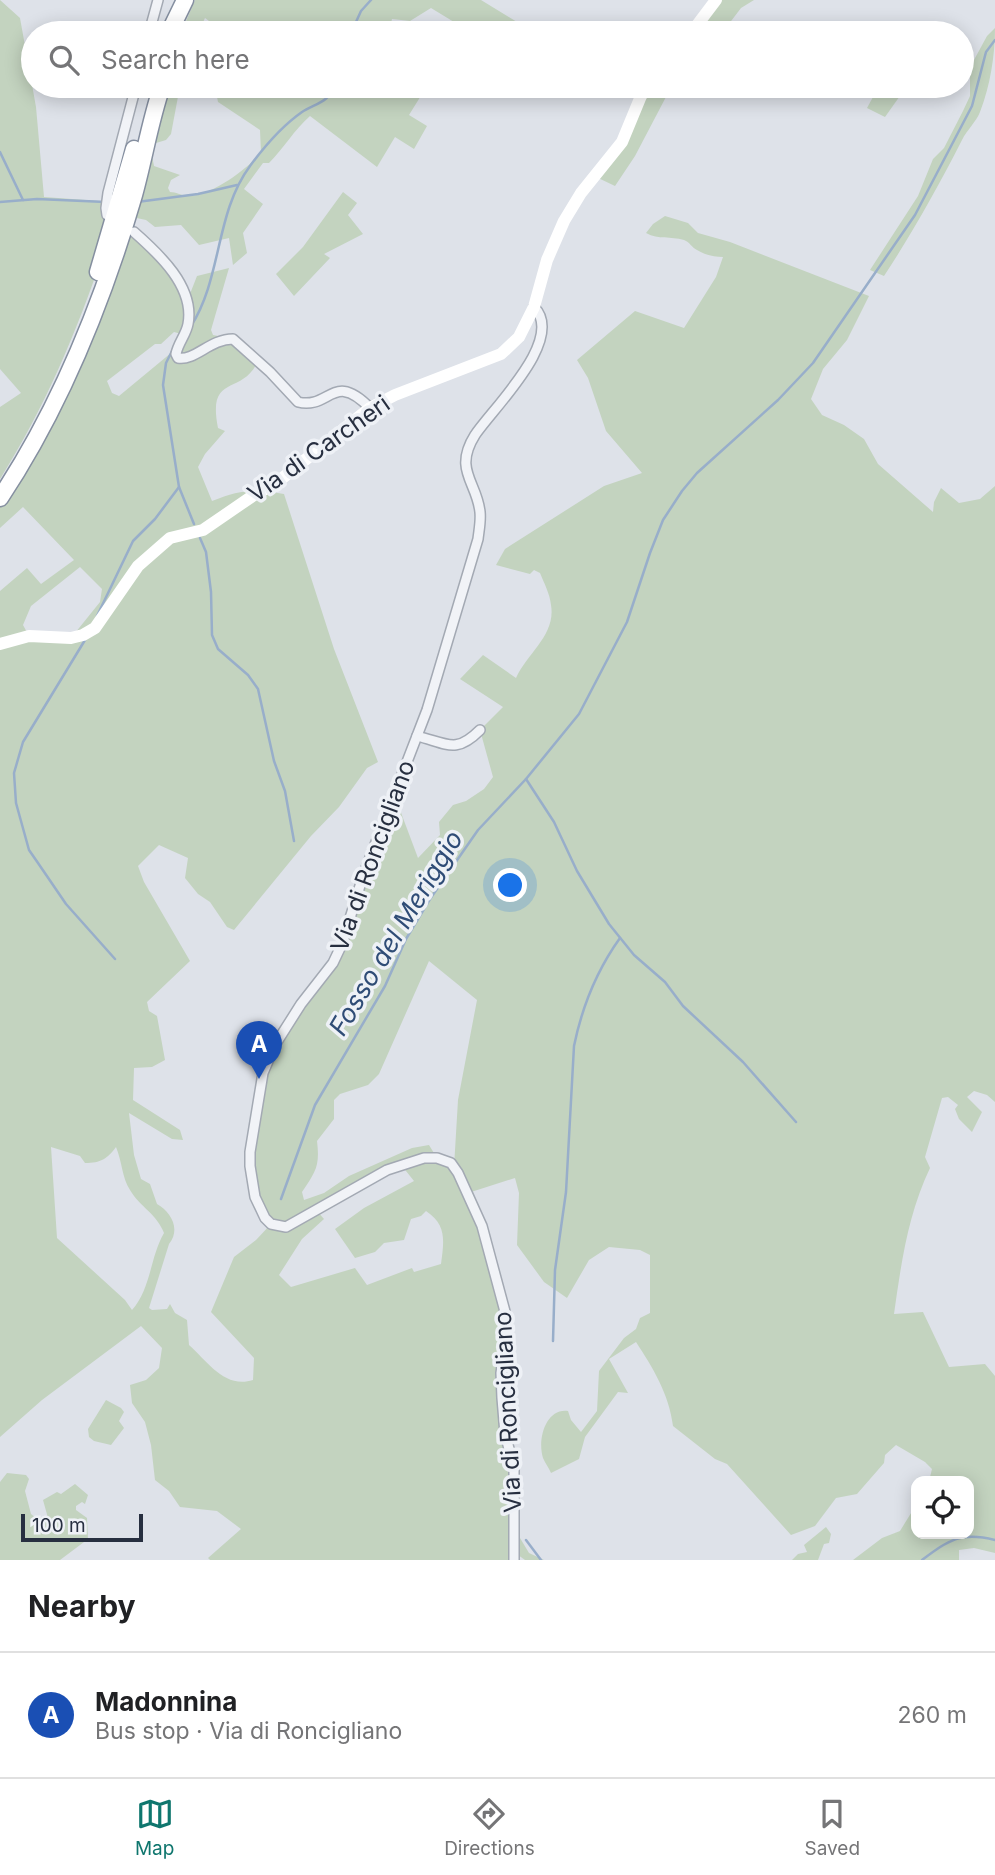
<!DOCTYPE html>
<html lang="en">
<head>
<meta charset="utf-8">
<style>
	body { margin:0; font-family:Inter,sans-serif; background:#f2f2f2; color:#202124 }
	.controls { position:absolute; right:21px; bottom:21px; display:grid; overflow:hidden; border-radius:14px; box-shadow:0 4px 18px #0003 }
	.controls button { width:63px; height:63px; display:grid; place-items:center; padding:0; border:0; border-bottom:2px solid #e0e0e0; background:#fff; color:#202124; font:35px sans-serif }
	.scale { position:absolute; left:21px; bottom:18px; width:122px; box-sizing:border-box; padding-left:7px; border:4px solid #272f40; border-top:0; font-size:19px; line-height:24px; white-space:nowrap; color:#272f40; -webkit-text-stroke:5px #eef1f6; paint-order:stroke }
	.you { position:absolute; left:511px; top:886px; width:24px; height:24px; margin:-18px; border:5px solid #fff; border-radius:50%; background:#1a73e8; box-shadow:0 0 0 10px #1a73e833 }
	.badge { display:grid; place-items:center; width:46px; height:46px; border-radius:50%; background:#0f766e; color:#fff; font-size:23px; font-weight:700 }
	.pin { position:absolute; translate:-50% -58px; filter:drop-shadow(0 2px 4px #0008) }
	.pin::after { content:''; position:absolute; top:37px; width:24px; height:21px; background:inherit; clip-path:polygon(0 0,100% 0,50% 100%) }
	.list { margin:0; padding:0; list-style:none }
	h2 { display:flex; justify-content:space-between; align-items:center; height:91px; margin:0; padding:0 28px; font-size:30px }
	h2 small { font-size:23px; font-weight:400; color:#757577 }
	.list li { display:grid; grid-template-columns:46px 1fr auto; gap:21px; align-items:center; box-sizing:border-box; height:126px; padding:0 28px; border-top:2px solid #e0e0e0 }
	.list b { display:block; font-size:26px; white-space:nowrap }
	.list p { margin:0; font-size:23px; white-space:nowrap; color:#757577 }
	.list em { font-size:23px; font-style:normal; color:#757577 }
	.icon { flex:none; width:38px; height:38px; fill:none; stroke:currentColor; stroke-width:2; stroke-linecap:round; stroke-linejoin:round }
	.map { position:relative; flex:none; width:995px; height:1560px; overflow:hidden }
	.search { position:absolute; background:#fff; box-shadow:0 4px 18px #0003; left:21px; right:21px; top:21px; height:77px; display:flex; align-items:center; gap:18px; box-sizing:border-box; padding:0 24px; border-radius:38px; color:#757577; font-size:26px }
	.sheet { height:217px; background:#fff }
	nav { display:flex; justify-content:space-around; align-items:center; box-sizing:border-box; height:98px; border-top:2px solid #e0e0e0; background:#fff; font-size:19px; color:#757577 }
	nav a { display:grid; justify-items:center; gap:4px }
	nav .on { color:#0f766e }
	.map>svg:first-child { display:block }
	.green { fill:#c3d3bf; fill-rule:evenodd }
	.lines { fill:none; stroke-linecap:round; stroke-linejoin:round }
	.stream { stroke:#98aeca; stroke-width:2.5 }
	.street-casing { stroke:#a3a9b3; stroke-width:12 }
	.highway-casing { stroke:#858fa0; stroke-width:19 }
	.street { stroke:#f1f3f7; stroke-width:9 }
	.secondary { stroke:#fff; stroke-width:12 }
	.highway { stroke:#fff; stroke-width:16 }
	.labels { text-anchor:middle; stroke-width:7; stroke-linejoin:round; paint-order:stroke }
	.street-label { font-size:24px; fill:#272f40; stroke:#eef1f6 }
	.water-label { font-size:26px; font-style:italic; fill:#2f4c76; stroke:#eef1f6 }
</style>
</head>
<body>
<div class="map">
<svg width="995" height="1560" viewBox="0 0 995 1560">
	<rect width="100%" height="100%" fill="#dee2e9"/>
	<g class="green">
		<path d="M0,0L20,18L36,107L44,197L100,201L119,205C89,301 54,393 0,479V407L21,393L0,369Z"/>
		<polygon points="195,0 481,0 535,33 472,33 431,8 410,21 392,19 389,31 391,33 225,33 205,18 198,33 181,33"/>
		<polygon points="716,0 754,0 741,8 722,33 691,33"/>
		<path d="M995,28C995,56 990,86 980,112C976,122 967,130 962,140C938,187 913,232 884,276L870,270L918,196L933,159L944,148L963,111L970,96V72L974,60L987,36Z"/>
		<polygon points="162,86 180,86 171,134 166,140 146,146"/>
		<path d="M224,86H427L409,115L427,126L414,149L395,137L377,167L310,116C294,130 284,148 269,163H263L244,189L263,204L243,233L247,253L233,265L229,238L199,245L181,225L155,227L146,220L127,216L144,154L152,156L154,166L180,175L171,180L168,188L170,192C176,192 181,195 186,196C209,198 247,169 261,153L260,130L218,102L217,97Z"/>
		<polygon points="648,86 676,86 667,95 635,156 615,186 594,176 622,142"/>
		<polygon points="879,86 907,86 885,117 867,108"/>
		<polygon points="343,192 357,203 348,215 363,234 324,254 330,258 294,296 276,274 303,247"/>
		<path d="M665,216L688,223L698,233L730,242L869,296L847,340L823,369L811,399L822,415L844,425L864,439L878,464L933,512L934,502L941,488L959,503L980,499L995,486V1102L987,1095L974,1091L967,1097L982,1112L972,1132L959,1119L955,1109L958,1105L948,1097L942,1098L925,1157L930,1168C908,1214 901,1264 894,1314L923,1312L949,1367L985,1364L995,1376V1553L974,1548L959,1550V1560H853L882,1538L900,1531L916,1505V1534H969V1481H929L932,1469L925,1462L896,1445L885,1455L884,1463L857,1494L836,1498L815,1526L791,1535L727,1464L715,1459L673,1426C669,1394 653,1368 636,1342L609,1359L628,1393L618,1392L585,1437L579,1459L551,1473C549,1468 545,1463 543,1458C537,1439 546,1408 568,1411L571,1420L581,1432L597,1411L599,1371L624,1338L636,1329L640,1318L650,1313V1255L640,1250L609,1247L589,1260L567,1298L544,1282L517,1245L519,1193L515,1178L468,1193L507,1319L502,1398L514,1467V1528L529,1553L544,1560H525L514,1552V1560H210L208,1558L241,1529L217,1511L180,1507L169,1491L155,1480L151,1445L145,1422L132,1403L130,1385L146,1380L159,1368L162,1348L141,1326L42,1400L0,1437V591L27,568L41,584L74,560L23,507L0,528V498L28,453L124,226L153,249L188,299L197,276L229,268L211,330L213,335L233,339L258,361C242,397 207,372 218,428L225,431L205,454L198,467L212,501C239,490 255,488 284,494L334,649L378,762L367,768L339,807L311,836L234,930L227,927L210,902L198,894L185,878L188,858L159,845L138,866L144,882L190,961L147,1002L149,1011L157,1016L165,1060L152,1067L134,1068L133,1100L180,1130L183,1140L172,1139L129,1113L134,1155L141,1179L150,1184L157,1204C171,1212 181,1229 169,1244L149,1308L152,1310L167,1309L170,1304L175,1313L187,1320L189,1345C208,1362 225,1389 253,1380L254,1358L211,1312L234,1257L256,1240L271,1224L265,1218L250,1166L268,1058L333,963L394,794L418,858L440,835L439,822L453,805L466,801L484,789L493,777L480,730L503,707L460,679L483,655L516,678C528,652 556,635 551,605C550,594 544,583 540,573L534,570L530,574L496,565L505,549L604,486L642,473L606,431L588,378L577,360L635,311L684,328L716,277L723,257C714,257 705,255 697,250C691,247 690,242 684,240C670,236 659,240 646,233L653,224ZM174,332L185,335L177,348L119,396L112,393L107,381L155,344H161ZM80,567L102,589L100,602L71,638L29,636L23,625L31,606ZM429,961L477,1000L458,1100L454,1167L437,1158L429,1145L412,1148L349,1176L324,1193L304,1200L302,1192C316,1171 320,1166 317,1141L334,1119V1100L340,1094L368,1085L379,1074ZM51,1147L80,1156L85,1163C101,1163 107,1159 116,1147C122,1161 122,1178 130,1190C140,1207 157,1214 164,1233C150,1257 151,1289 132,1310L125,1300L57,1238ZM402,1166L414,1181L364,1208L335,1229L355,1258L375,1252L384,1243L404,1240L411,1219L421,1216L426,1211C447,1225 444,1241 441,1264L414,1272L412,1268L367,1285L355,1268L291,1287L279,1275L302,1239L324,1219L317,1211Z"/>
		<polygon points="106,1400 121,1408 124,1412 119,1421 124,1428 111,1445 94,1441 89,1437 88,1429"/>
		<polygon points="7,1473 26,1475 29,1479 25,1491 31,1514 36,1518 48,1518 43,1500 57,1492 61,1494 75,1484 88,1495 85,1504 82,1502 76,1506 76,1510 87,1518 88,1539 60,1560 0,1560 0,1482"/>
		<polygon points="826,1527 831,1534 829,1543 824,1544 818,1560 792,1560 798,1554 807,1552 804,1545"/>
	</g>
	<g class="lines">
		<g class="stream">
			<polyline points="351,33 361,11 371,0"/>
			<polyline points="0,152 23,200"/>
			<polyline points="0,202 37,199 106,202"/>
			<polyline points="137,202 198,194 237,185"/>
			<path d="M191,326C222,278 215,213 250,166C264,147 282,126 302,112C314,104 330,102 334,86"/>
			<polyline points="177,341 166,363 163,385 179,487 194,524"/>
			<polyline points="200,538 206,552 211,592 212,635 218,649 248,675 258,689 274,761 285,791 294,841"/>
			<polyline points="97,616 133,541 155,519 179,487"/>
			<polyline points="85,640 23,742 14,773 16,803 29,850 38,863 66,904 115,959"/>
			<polyline points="526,779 554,822 577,871 609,924 634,955 665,982 683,1006 743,1062 796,1122"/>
			<polyline points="281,1199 315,1105 385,986 406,939 430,899 478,830 526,779 579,714 627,622 650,553 663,520 682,491 697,473 778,400 813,363 915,215 972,106 986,52 995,40"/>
			<path d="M553,1341L555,1270L566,1192L574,1046C582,1007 597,970 620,938"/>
			<polyline points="526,1540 541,1560"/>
			<path d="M922,1560C949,1540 961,1531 995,1540"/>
		</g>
		<g class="street-casing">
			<g id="street">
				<polyline points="149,33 158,0"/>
				<polyline points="107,215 106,208 108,193 136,86"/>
				<path d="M134,232C159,254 195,287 188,324C186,335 178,343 176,354L178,358C195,361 210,339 233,339L270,372L298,402C330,410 333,370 370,408"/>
				<path d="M417,736C448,744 456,754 480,730"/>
				<path d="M514,1560V1467L505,1434L502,1398L501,1373L507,1334V1319L482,1226L458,1173L451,1163L437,1158H424L387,1170L286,1227L271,1224L265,1218L255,1197L250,1166V1152L263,1073L275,1045L301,1004L333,963L342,944L363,876L427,710L478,539C479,530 481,521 480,512C477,482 453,470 475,435C493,408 566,339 534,307"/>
			</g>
		</g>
		<g class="highway-casing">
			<g id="highway">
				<polyline points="169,33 185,0"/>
				<polyline points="98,272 134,149"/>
				<path d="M0,498C62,405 103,301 134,195C144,159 150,121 162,86"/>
			</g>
		</g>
		<use href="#street" class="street"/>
		<g class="secondary">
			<polyline points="691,33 716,0"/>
			<polyline points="0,644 29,636 71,638 83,635 95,628 138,566 170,538 203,530 254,495 275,484 370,408 395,395 501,354 519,337 534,307 547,260 564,221 581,193 622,142 641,96 648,86"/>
		</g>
		<use href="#highway" class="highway"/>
	</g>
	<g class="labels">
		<g class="street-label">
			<text transform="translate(319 449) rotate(-35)" y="8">Via di Carcheri</text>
			<text transform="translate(373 856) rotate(-70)" y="8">Via di Roncigliano</text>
			<text transform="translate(508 1412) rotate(-93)" y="8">Via di Roncigliano</text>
		</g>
		<g class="water-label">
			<text transform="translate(396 933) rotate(-59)" y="9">Fosso del Meriggio</text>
		</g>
	</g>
</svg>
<div class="controls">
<button><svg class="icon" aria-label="locate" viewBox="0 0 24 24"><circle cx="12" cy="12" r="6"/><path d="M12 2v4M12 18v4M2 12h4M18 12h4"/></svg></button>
</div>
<div class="scale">100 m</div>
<div class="you"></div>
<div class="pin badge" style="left:259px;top:1079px;background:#1a4fb4">A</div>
<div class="search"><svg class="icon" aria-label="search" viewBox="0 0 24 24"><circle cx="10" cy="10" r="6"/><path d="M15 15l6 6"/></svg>Search here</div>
</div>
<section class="sheet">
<h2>Nearby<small></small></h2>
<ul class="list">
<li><span class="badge" style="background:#1a4fb4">A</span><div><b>Madonnina</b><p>Bus stop · Via di Roncigliano</p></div><em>260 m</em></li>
</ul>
</section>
<nav>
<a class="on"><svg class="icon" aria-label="map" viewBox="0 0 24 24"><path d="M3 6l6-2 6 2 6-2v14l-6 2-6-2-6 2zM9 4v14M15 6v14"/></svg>Map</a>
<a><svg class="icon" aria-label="directions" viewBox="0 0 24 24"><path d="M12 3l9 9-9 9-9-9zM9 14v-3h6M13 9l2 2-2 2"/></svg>Directions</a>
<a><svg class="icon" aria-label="saved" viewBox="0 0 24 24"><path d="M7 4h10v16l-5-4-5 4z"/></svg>Saved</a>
</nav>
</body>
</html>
